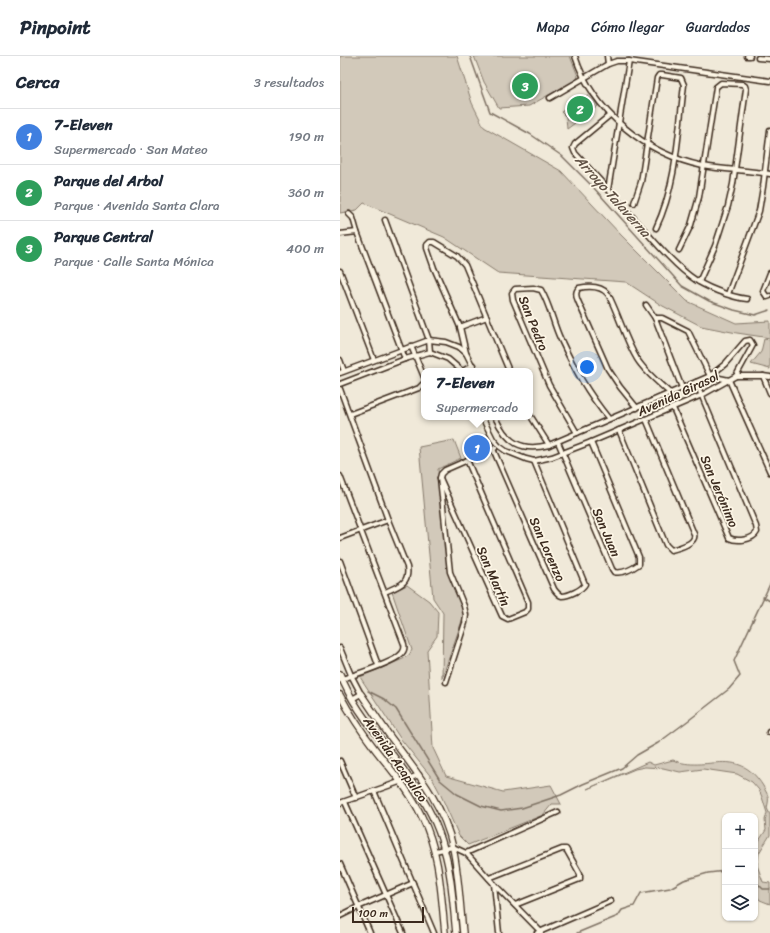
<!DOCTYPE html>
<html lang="es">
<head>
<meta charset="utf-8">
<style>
	body { margin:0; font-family:Sriracha,sans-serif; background:#f2f2f3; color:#1f2937 }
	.controls { position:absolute; right:12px; bottom:12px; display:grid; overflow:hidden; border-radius:8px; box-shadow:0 1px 3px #0004 }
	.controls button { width:36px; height:36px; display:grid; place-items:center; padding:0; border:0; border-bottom:1px solid #e0e1e3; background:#fff; color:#1f2937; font:20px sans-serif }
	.scale { position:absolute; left:12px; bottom:10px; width:72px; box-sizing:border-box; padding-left:4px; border:2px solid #3b2a1e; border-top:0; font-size:11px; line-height:14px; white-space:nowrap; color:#3b2a1e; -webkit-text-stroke:3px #fcf5e5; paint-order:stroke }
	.you { position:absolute; left:247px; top:311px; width:14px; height:14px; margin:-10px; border:3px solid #fff; border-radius:50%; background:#1a73e8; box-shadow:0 0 0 6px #1a73e833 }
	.badge { display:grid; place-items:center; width:26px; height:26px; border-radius:50%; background:#0b8043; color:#fff; font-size:13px; font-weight:700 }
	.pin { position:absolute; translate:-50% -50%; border:2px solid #fff; box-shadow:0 1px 4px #0006 }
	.popup { position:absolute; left:81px; top:312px; width:112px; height:52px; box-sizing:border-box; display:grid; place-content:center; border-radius:8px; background:#fff; filter:drop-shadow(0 1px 3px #0005); font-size:13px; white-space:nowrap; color:#747a83 }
	.popup b { font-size:15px; color:#1f2937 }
	.popup::after { content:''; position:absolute; left:50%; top:100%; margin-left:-8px; border:8px solid transparent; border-top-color:#fff }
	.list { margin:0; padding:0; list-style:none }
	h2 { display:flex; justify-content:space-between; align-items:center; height:52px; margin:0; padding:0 16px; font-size:17px }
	h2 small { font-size:13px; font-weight:400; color:#747a83 }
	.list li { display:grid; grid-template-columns:26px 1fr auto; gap:12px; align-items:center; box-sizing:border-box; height:56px; padding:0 16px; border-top:1px solid #e0e1e3 }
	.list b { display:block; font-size:15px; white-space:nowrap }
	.list p { margin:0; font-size:13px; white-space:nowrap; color:#747a83 }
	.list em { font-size:13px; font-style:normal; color:#747a83 }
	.icon { flex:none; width:22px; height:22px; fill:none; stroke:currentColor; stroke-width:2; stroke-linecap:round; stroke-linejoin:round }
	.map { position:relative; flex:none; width:430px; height:877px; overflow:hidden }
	header { display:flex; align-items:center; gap:24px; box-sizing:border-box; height:56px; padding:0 20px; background:#fff; border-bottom:1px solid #e0e1e3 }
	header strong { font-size:19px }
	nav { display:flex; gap:22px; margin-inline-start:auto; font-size:14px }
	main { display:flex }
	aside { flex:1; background:#fff }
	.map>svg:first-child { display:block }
	.green { fill:#d2c9ba; stroke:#867a6c }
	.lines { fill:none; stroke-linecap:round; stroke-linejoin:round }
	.stream { stroke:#7e7163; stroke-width:1.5 }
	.street-casing { stroke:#3b2a1e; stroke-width:7 }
	.secondary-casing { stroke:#3b2a1e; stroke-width:8 }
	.street { stroke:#fcf5e5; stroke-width:4 }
	.secondary { stroke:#fcf5e5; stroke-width:5.5 }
	.labels { text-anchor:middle; stroke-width:3.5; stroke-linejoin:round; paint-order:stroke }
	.street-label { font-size:13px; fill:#3b2a1e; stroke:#fcf5e5 }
	.water-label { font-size:14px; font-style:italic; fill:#625346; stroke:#fcf5e5 }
</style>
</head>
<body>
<header>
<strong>Pinpoint</strong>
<nav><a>Mapa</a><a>Cómo llegar</a><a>Guardados</a></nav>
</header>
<main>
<aside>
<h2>Cerca<small>3 resultados</small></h2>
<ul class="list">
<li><span class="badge" style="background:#3f7fe0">1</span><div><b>7-Eleven</b><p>Supermercado · San Mateo</p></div><em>190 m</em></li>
<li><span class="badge" style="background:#2e9e5b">2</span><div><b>Parque del Arbol</b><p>Parque · Avenida Santa Clara</p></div><em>360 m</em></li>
<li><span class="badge" style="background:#2e9e5b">3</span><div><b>Parque Central</b><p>Parque · Calle Santa Mónica</p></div><em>400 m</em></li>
</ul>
</aside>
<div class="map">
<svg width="430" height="877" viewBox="0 0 430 877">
	<rect width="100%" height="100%" fill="#f0e9d9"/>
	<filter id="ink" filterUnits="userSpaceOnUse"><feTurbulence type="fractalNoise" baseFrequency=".025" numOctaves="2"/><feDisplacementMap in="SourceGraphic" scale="8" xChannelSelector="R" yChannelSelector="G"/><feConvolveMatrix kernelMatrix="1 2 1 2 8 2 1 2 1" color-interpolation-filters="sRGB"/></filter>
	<g filter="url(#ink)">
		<g class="green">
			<polygon points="0,0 117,0 132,47 144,71 221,115 281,179 347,245 396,267 430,265 430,282 397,277 361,270 321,249 286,226 158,217 104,181 24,147 17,154 0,157"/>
			<polygon points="134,0 230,0 238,20 237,23 189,50 159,52 144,26"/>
			<polygon points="250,38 258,50 227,73 226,61 221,56"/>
			<polygon points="424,283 430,284 430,313 411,308 421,296"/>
			<polygon points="114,384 121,402 98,413 109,516 125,556 102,622 103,557 93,542 79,391"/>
			<polygon points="67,529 89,545 98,556 97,580 87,594 93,692 106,720 163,736 211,729 221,748 212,748 203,759 128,789 119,780 99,735 92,722 60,682 20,621 63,603 69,599 72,594 52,536"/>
			<path d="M333,704C366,718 397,688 423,730C428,740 430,740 427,752L430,759V779L419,797L417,809L423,826L430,827V848L420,844L415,837V791L426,774L425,764L427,757L422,741L419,734L412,726L397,718L363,713L340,716L323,712L305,711L295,713L247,733L308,706L314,709Z"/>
		</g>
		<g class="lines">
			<g class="stream">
				<polyline points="130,0 150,56 190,78 222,100 253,131 342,230 369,245 394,254 415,259 430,254"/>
				<polyline points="423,541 430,545"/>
				<polyline points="28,635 44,643 56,653 100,724 117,738 141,750 161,755 182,752 221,739 243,728 282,712 297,699 318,687 349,664 389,633 400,620 394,605 430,528"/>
				<polyline points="415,825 423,833 430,833"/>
				<polyline points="237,877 278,860 282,854 294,850 301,837 330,832 344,824 368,817 385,815"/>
			</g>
			<g class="street-casing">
				<g id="street">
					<path d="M235,0C253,56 306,98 363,110C385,114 408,114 430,118"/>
					<polyline points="267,0 268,8"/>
					<polyline points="407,0 410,0"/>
					<polyline points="418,2 430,3"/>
					<polyline points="210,42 268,8 277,5 289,5 430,25"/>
					<path d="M270,59L235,88L233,92L235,97C259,123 283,150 307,177C320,192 334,208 350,220C364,231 390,241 407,243"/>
					<polyline points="268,134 289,5"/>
					<path d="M294,147L301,126L317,22L319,19H322L341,22L344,29C338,77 337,128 316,172"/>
					<polyline points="9,158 13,162 17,176 65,303"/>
					<polyline points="45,164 89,284 90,296"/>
					<polyline points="0,178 17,176"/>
					<polyline points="339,194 351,169 359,141 376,31 381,27 402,28 405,30 406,33 393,128 388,150 375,190 359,226"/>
					<polyline points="0,215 34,304"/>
					<polyline points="430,217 423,235 427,241 430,240"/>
					<polyline points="388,238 419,155 423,131 430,74"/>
					<polyline points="306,249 315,262 342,332"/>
					<polyline points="315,262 322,262 348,275 370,320 389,324 430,416"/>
					<polyline points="120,271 147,261"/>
					<polyline points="71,290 84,321"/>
					<polyline points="126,297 120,271 94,212 87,192 87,189 90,186 94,186 117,200 125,209 169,315"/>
					<polyline points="0,304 4,315"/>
					<polyline points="123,315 133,309"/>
					<polyline points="0,317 89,284 106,286 119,291 126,297 135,315"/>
					<polyline points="396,320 423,320 430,321"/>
					<polyline points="423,320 430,337"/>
					<polyline points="0,328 65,303 90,296 108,303 122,315"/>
					<path d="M0,333L48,464L67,511C70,528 58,530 45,536"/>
					<path d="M297,352L280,331L268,313L238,245C236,240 235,236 239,232C249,230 261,230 268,238C279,259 285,283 297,303C305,316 318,326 330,337"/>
					<path d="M333,352L389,482C397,486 413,484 417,476L416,470L356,326"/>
					<polyline points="10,358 79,332 84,327"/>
					<polyline points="190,359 209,389"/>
					<path d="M142,361L153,383L159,390L166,395L186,403L194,405L212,401L251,386L362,339L396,320L413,289L410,284L405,285L385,308L370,320L209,389C181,396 167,387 155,361"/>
					<path d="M279,374L326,489L331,494C339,492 357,487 354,478L306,363"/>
					<path d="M237,377L209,329L173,244L172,237L175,233L193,232L201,234C210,249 213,267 220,282C235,314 247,336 269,363"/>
					<path d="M218,386L272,513L274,516C282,518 292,513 299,508V501L251,386"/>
					<path d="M153,393L214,533C216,536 218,539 222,540C228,540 242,534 245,528L194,405"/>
					<path d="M0,420L64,588C65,592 64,596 60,599C53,607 13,619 0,624"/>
					<polyline points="100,422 162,560 168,563 185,556 188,553 188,546 127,404"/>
					<polyline points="0,482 48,464"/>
					<polyline points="0,505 38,609"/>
					<polyline points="0,592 11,619 21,638 12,643"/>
					<polyline points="106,626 125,567 126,559 124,550 110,516 100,422 101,418 105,414 155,392"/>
					<polyline points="429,676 430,676"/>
					<polyline points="0,705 16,742"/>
					<polyline points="34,735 94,877"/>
					<polyline points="5,746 63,877"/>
					<polyline points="0,747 79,719"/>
					<polyline points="95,795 113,791 126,797 154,828 201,876"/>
					<polyline points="126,797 218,756"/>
					<polyline points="0,808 30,877"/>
					<polyline points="149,822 222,793 226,793 240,818 240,823 175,849"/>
					<polyline points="154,828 159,877"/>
					<polyline points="0,860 18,851 73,827"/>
					<polyline points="197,877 271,845"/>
				</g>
			</g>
			<g class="secondary-casing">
				<g id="secondary">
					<path d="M0,618C15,657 47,688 69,722C84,743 98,768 104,793C112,820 113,849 116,877"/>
					<path d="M21,638C30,651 39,665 49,679C75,714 104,748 113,792C119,820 120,849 123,877"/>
					<path d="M0,639C10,658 22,676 35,693C52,715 70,735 82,761C100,797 101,838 105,877"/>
				</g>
			</g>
			<use href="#street" class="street"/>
			<use href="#secondary" class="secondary"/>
		</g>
	</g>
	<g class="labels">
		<g class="street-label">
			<text transform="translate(194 267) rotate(68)" y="5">San Pedro</text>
			<text transform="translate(338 337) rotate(-25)" y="5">Avenida Girasol</text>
			<text transform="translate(380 435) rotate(67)" y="5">San Jerónimo</text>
			<text transform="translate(267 476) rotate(67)" y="5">San Juan</text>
			<text transform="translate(208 493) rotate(66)" y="5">San Lorenzo</text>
			<text transform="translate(154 520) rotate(66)" y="5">San Martín</text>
			<text transform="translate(56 703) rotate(55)" y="5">Avenida Acapulco</text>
		</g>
		<g class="water-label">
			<text transform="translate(273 140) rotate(48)" y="5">Arroyo Talaverna</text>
		</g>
	</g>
</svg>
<div class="controls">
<button>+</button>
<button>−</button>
<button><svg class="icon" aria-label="layers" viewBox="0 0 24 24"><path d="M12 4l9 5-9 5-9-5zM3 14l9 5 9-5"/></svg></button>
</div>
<div class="scale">100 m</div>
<div class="you"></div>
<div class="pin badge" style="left:137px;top:392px;background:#3f7fe0">1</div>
<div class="popup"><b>7-Eleven</b>Supermercado</div>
<div class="pin badge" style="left:240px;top:53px;background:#2e9e5b">2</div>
<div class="pin badge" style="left:185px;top:30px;background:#2e9e5b">3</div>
</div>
</main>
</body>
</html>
